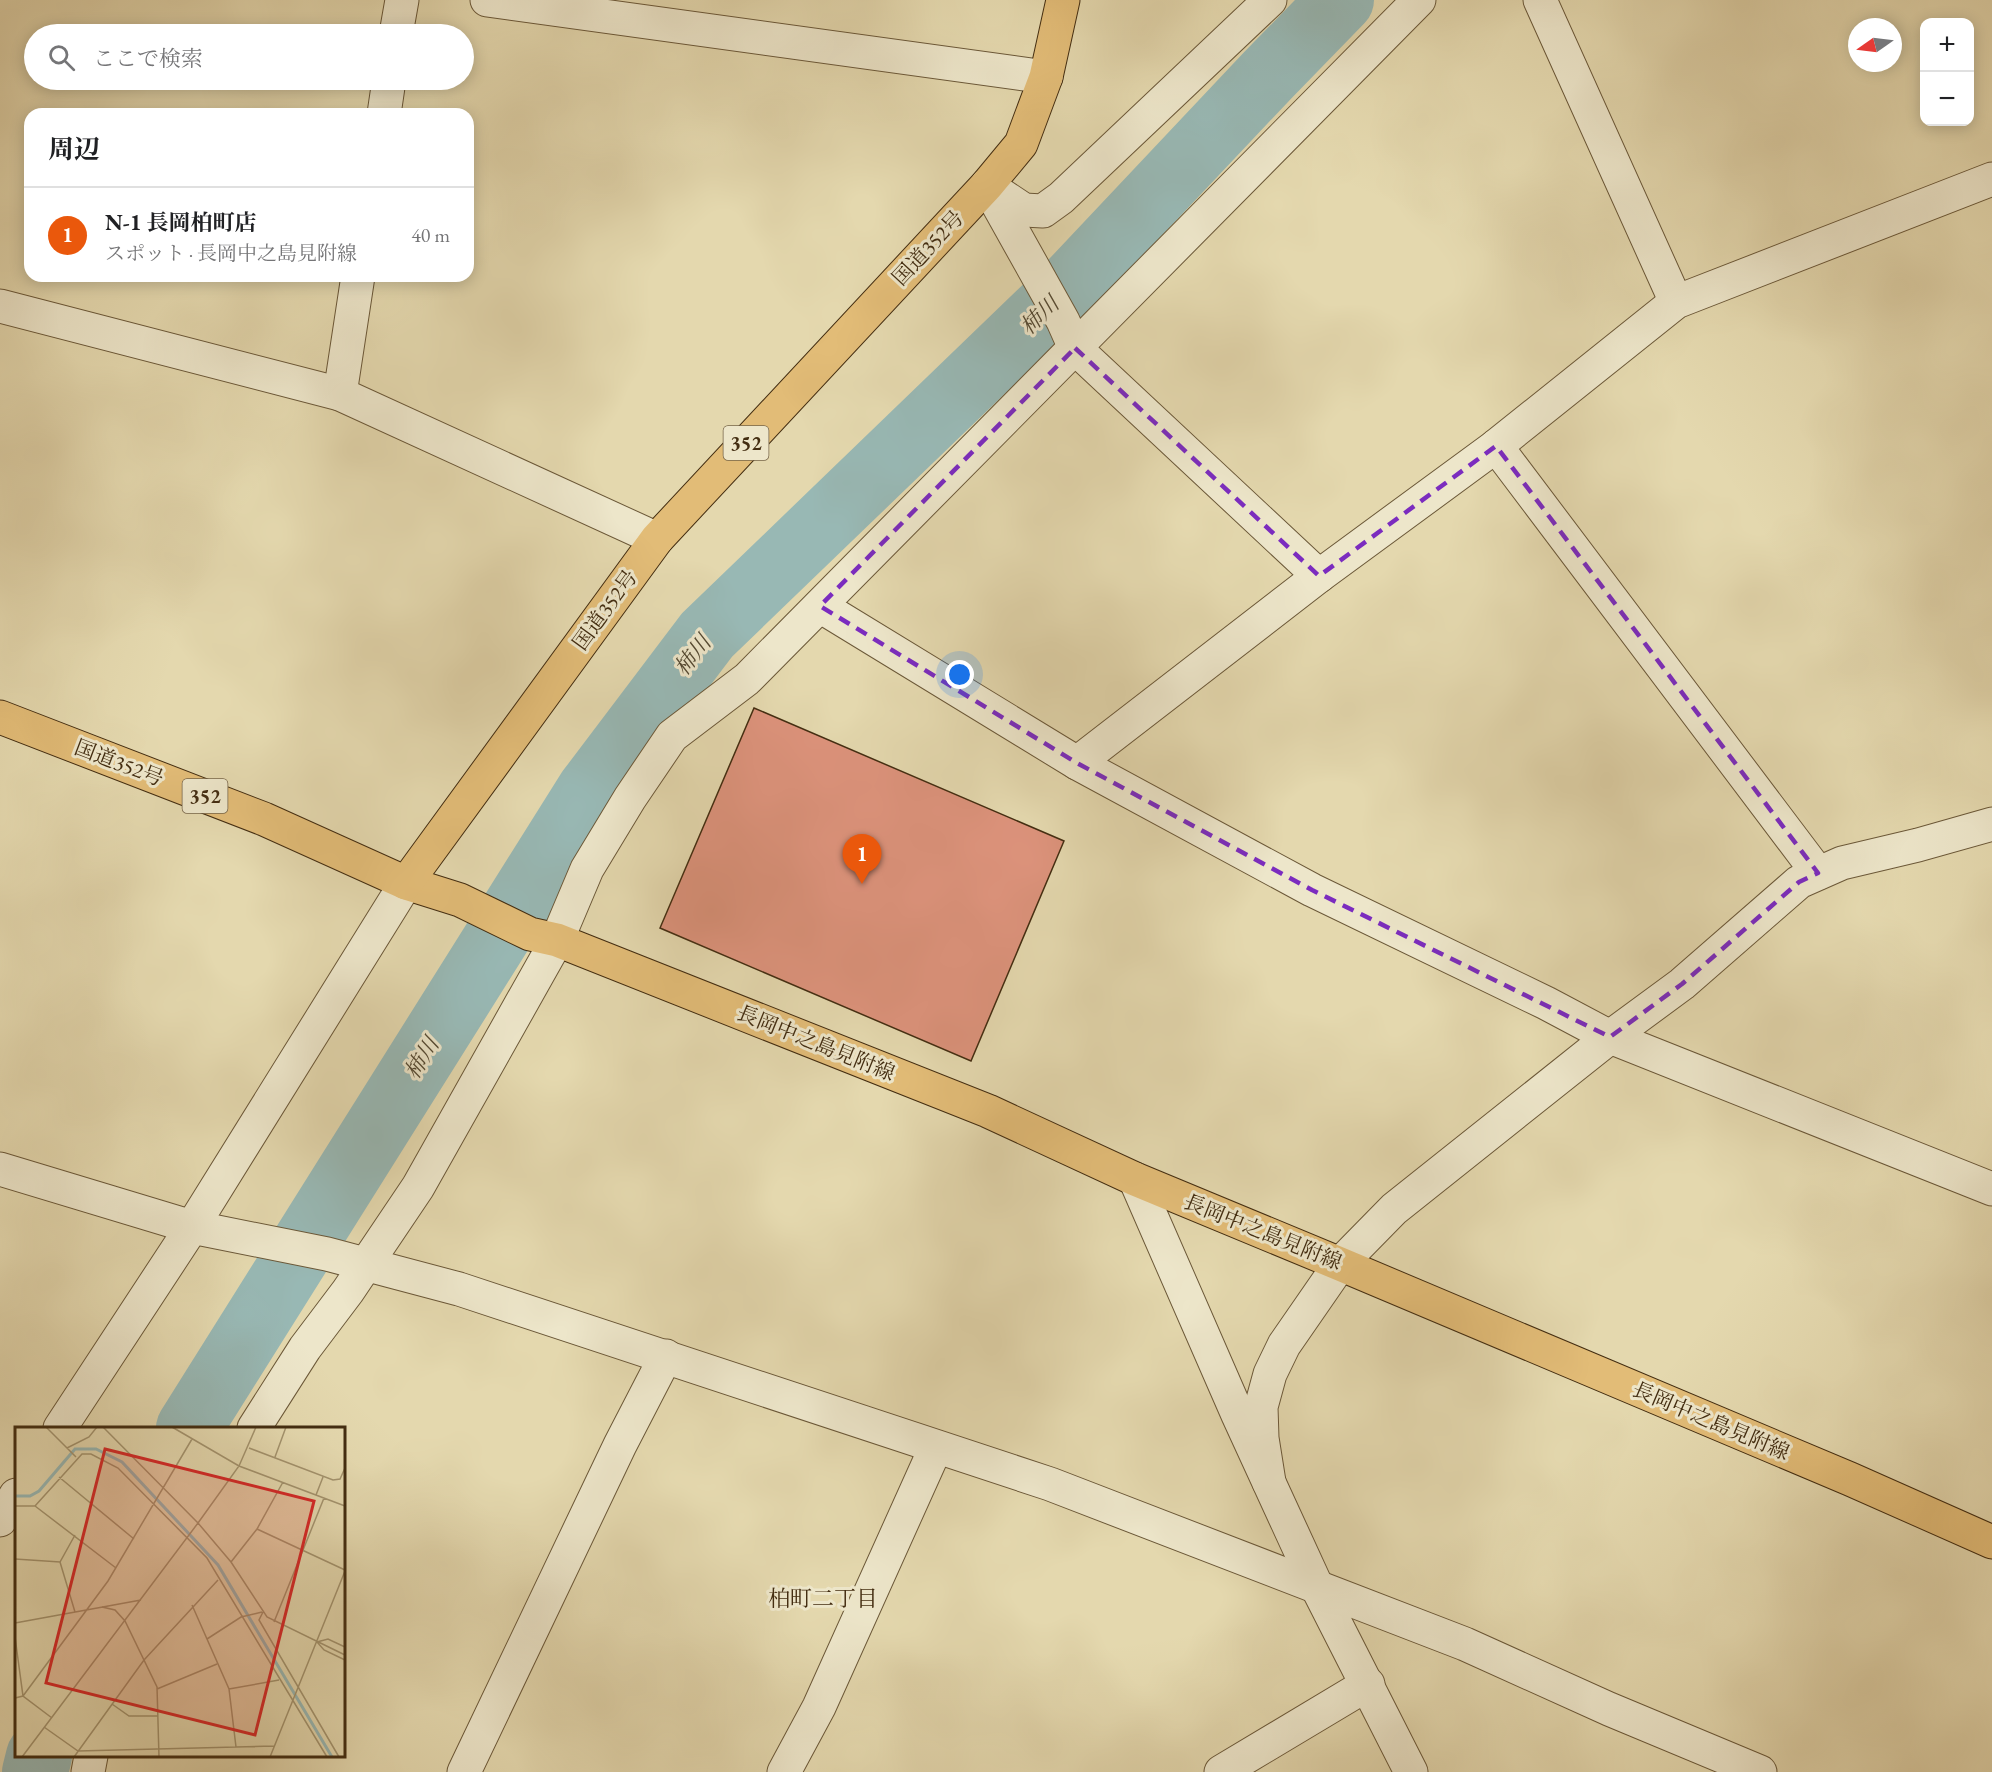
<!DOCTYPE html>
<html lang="ja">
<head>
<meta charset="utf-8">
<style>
	body { margin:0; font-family:"EB Garamond","Noto Serif JP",serif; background:#f6f6f6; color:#202124 }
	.controls { position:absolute; right:18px; top:18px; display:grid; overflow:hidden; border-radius:12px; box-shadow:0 3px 15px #0003 }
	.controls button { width:54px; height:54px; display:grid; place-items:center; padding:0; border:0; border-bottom:2px solid #e0e0e0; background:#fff; color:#202124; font:30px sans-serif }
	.compass { position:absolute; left:1848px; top:18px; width:54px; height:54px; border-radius:50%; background:#fff; box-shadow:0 3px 15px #0003; rotate:256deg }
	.you { position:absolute; left:960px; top:675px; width:21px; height:21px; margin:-15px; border:4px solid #fff; border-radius:50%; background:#1a73e8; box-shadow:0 0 0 9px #1a73e833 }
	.badge { display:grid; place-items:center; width:39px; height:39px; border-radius:50%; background:#ea580c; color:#fff; font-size:20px; font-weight:700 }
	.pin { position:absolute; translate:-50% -50px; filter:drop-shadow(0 2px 3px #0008) }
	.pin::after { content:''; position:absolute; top:32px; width:21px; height:18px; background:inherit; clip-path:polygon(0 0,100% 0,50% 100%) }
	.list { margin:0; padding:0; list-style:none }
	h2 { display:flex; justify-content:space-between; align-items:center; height:78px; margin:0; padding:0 24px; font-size:26px }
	h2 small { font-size:20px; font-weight:400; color:#757577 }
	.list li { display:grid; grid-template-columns:39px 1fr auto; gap:18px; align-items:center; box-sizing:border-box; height:96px; padding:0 24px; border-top:2px solid #e0e0e0 }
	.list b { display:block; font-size:22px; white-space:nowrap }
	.list p { margin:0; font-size:20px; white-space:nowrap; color:#757577 }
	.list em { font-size:20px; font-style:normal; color:#757577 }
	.icon { flex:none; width:33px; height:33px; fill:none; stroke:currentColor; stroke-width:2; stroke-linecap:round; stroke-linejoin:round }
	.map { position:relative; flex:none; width:1992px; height:1772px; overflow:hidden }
	.search { position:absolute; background:#fff; box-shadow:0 3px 15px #0003; left:24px; top:24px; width:450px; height:66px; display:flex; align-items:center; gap:15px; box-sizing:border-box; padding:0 21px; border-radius:33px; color:#757577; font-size:22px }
	.panel { position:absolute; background:#fff; box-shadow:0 3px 15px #0003; left:24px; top:108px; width:450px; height:174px; border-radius:18px }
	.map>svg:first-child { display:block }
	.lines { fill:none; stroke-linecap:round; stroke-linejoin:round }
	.river { stroke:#98b8b4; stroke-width:66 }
	.building { fill:#dd937c; stroke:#432d11; stroke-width:1.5 }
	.minor-casing { stroke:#6b5838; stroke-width:35 }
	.major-casing { stroke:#432d11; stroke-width:35 }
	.highway-casing { stroke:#432d11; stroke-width:35 }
	.minor { stroke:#ede6ca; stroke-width:33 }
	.major { stroke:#e2bc77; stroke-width:33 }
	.highway { stroke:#e2bc77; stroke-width:33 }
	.marked { fill:none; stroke:#7b2cbf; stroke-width:4.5; stroke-dasharray:12 8; stroke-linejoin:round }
	.labels { text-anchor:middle; stroke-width:6; stroke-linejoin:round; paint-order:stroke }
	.shield { fill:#ede6ca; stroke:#766448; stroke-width:1.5 }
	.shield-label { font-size:20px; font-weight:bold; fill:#432d11 }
	.street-label { font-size:21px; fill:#432d11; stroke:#ede6ca }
	.water-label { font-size:22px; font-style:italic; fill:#544932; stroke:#ede6ca }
	.neighbourhood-label { font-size:22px; fill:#432d11; stroke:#ede6ca }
	.inset-river { fill:none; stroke:#98b8b4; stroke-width:3 }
	.inset-road { fill:none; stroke:#a4946f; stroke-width:1.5 }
	.view { fill:#d62828; fill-opacity:0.15; stroke:#d62828; stroke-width:3 }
	.inset-edge { fill:none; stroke:#432d11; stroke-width:3 }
</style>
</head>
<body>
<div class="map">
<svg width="1992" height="1772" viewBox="0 0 1992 1772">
	<rect width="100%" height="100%" fill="#e4d8ae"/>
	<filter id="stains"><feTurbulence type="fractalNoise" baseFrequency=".00333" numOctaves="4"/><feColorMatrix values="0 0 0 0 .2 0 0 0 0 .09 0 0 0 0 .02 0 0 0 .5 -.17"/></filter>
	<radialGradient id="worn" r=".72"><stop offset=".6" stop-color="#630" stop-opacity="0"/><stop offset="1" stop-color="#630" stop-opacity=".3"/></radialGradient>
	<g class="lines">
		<g class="river">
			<polyline points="189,1428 589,791 707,635 1069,286 1268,75 1341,0"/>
			<polyline points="35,1772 39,1756"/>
		</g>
	</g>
	<polygon class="building" points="754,708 1064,841 971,1061 660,928"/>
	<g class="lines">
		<g class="minor-casing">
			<g id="minor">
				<polyline points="487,0 1046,77"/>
				<polyline points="1540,0 1676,302"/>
				<polyline points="396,34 402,0"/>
				<polyline points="384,114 389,80"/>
				<polyline points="987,185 1063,321 1075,348 1319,576"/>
				<polyline points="991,188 1024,210 1043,211 1061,198 1270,0"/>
				<polyline points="0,306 340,394 657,539"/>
				<polyline points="340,394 358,276"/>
				<polyline points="1496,446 1818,873"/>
				<polyline points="820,606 1077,763 1312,890 1546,1003 1610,1037 1992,1189"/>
				<polyline points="1077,763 1319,576 1496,446 1676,302 1992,179"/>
				<polyline points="0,1169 192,1227 327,1254 459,1289 1050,1484 1465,1644 1609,1709 1760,1772"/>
				<polyline points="1135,1179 1238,1415 1317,1587 1411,1772"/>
				<polyline points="60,1428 192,1227 406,883"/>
				<polyline points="254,1428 305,1348 348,1291 418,1187 557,940 587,869 630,798 672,736 747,679 1419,0"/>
				<polyline points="1269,1482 1262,1438 1261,1407 1270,1374 1284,1345 1340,1264 1394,1209 1610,1037 1682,984 1799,882 1842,863 1918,845 1992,824"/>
				<polyline points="0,1520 16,1495"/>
				<polyline points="88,1772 91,1756"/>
				<polyline points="464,1772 620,1445 666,1356"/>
				<polyline points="784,1772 819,1707 936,1447"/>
				<polyline points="1221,1772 1368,1684"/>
			</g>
		</g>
		<g class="major-casing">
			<polyline id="major" points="406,883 460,900 530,934 557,940 988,1111 1135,1179 1340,1264 1850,1479 1992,1542"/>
		</g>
		<g class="highway-casing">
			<polyline id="highway" points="0,717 264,819 406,883 657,539 987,185 1021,144 1046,77 1063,0"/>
		</g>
		<use href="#minor" class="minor"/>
		<use href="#major" class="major"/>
		<use href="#highway" class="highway"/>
	</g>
	<path class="marked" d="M1075,348L1319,576L1496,446L1818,873L1799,882L1682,984L1610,1037L1312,890L1077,763L820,606Z"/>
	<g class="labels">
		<g class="shield">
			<rect x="723.5" y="426" width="45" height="34" rx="4.5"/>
			<rect x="182.5" y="779" width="45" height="34" rx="4.5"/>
		</g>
		<g class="shield-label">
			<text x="746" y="450">352</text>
			<text x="205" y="803">352</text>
		</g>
		<g class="street-label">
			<text transform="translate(928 248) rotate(-47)" y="7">国道352号</text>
			<text transform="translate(605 610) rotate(-54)" y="7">国道352号</text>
			<text transform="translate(119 763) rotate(21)" y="7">国道352号</text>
			<text transform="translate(816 1043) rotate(22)" y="7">長岡中之島見附線</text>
			<text transform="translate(1263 1232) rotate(22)" y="7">長岡中之島見附線</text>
			<text transform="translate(1711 1421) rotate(23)" y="7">長岡中之島見附線</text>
		</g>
		<g class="water-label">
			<text transform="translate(1039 315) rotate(-44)" y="8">柿川</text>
			<text transform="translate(692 655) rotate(-52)" y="8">柿川</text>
			<text transform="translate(421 1058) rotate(-58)" y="8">柿川</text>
		</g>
		<g class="neighbourhood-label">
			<text x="823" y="1606">柏町二丁目</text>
		</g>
	</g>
	<g transform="translate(15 1427)">
		<rect width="330" height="330" fill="#e4d8ae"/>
		<path class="inset-river" d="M0,69H15L24,64L60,22H81L107,35L203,138L317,330"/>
		<path class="inset-road" d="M31,0L61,30M88,0L183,96M157,0L224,39L330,79M241,0L224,39L183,96L216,135L252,190L330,228M52,21L74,10L82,0M234,21L318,53L325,52L330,41M260,30L271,0M44,50L119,112M301,68L308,50M0,79H20L67,27H76L103,41L192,131L312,330M20,79L101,141M242,102L330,143M0,132L45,135L60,108M45,135L60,185M216,135L242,102L268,55M177,178L214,262L221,320M87,180L100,183L110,194L142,260L144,330M248,185L244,193L324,330M259,195L309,71M0,196L126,173M0,210L8,269L37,291M192,212L226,190L247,185M330,220L313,212L302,215L309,223L330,233M142,262L202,237M214,262L264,253M0,271L8,269L93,154L177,12M97,277L114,289H143M29,300L63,324L259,319M7,330L183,96M59,330L129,233L203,153M255,330L330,144"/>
		<path class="view" d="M90,22L299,74L240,308L31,256Z"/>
		<rect width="330" height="330" class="inset-edge"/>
	</g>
	<rect width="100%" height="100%" filter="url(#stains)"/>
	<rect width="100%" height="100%" fill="url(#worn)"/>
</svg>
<div class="controls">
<button>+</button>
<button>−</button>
</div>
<svg class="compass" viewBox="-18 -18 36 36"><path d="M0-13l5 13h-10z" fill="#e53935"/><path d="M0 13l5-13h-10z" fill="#757577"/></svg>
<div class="you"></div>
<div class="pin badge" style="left:862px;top:884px">1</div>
<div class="search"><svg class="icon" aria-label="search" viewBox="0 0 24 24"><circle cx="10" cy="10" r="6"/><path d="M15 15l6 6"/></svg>ここで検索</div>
<section class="panel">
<h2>周辺<small></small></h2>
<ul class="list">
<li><span class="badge">1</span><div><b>N-1 長岡柏町店</b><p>スポット · 長岡中之島見附線</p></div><em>40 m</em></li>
</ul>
</section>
</div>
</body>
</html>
